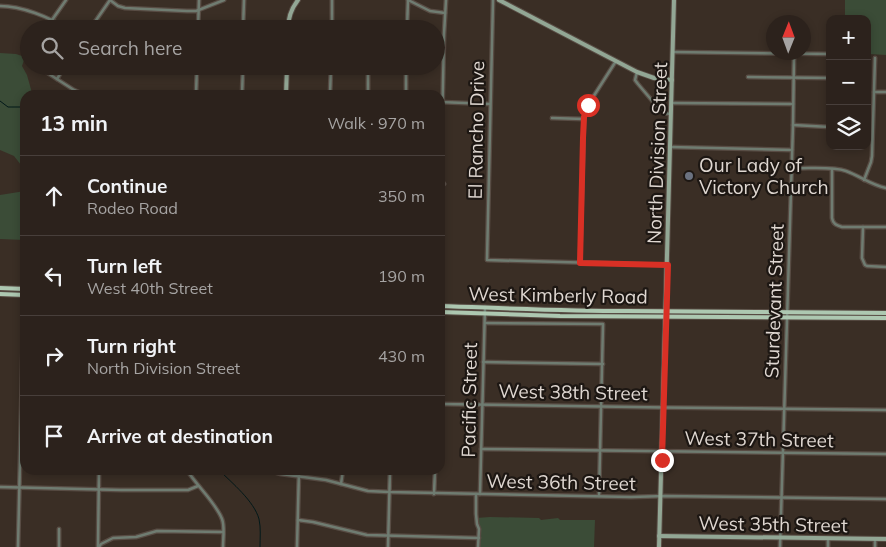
<!DOCTYPE html>
<html lang="en">
<head>
<meta charset="utf-8">
<style>
	body { margin:0; font-family:Mulish,sans-serif; background:#382f29; color:#f1f3f6 }
	.controls { position:absolute; right:15px; top:15px; display:grid; overflow:hidden; border-radius:10px; box-shadow:0 2px 8px #0003 }
	.controls button { width:45px; height:45px; display:grid; place-items:center; padding:0; border:0; border-bottom:1px solid #483f3b; background:#2c221c; color:#f1f3f6; font:25px sans-serif }
	.compass { position:absolute; left:766px; top:15px; width:45px; height:45px; border-radius:50%; background:#2c221c; box-shadow:0 2px 8px #0003; rotate:1deg }
	.stop { position:absolute; width:15px; height:15px; margin:-11px; border:4px solid #d93025; border-radius:50%; background:#fff }
	.stop.end { background:#d93025; border-color:#fff; box-shadow:0 1px 5px #0008 }
	.list { margin:0; padding:0; list-style:none }
	h2 { display:flex; justify-content:space-between; align-items:center; height:65px; margin:0; padding:0 20px; font-size:21px }
	h2 small { font-size:16px; font-weight:400; color:#a6a4a3 }
	.list li { display:grid; grid-template-columns:32px 1fr auto; gap:15px; align-items:center; box-sizing:border-box; height:80px; padding:0 20px; border-top:1px solid #483f3b }
	.list b { display:block; font-size:19px; white-space:nowrap }
	.list p { margin:0; font-size:16px; white-space:nowrap; color:#a6a4a3 }
	.list em { font-size:16px; font-style:normal; color:#a6a4a3 }
	.icon { flex:none; width:28px; height:28px; fill:none; stroke:currentColor; stroke-width:2; stroke-linecap:round; stroke-linejoin:round }
	.map { position:relative; flex:none; width:886px; height:547px; overflow:hidden }
	.search { position:absolute; background:#2c221c; box-shadow:0 2px 8px #0003; left:20px; top:20px; width:425px; height:55px; display:flex; align-items:center; gap:12px; box-sizing:border-box; padding:0 18px; border-radius:28px; color:#a6a4a3; font-size:19px }
	.panel { position:absolute; background:#2c221c; box-shadow:0 2px 8px #0003; left:20px; top:90px; width:425px; height:385px; border-radius:15px }
	.map>svg:first-child { display:block }
	.green { fill:#3b4c37 }
	.lines { fill:none; stroke-linecap:round; stroke-linejoin:round }
	.stream { stroke:#021819; stroke-width:1 }
	.street-casing { stroke:#584c44; stroke-width:5 }
	.secondary-casing { stroke:#584c44; stroke-width:6 }
	.primary-casing { stroke:#584c44; stroke-width:6 }
	.street { stroke:#6f7c71; stroke-width:2.5 }
	.secondary { stroke:#92a795; stroke-width:4 }
	.primary { stroke:#adc8b1; stroke-width:4 }
	.route { stroke:#d93025; stroke-width:6 }
	.worship-dot { fill:#6b7280; stroke:#1d1713; stroke-width:2 }
	.labels { text-anchor:middle; stroke-width:4.5; stroke-linejoin:round; paint-order:stroke }
	.street-label { font-size:19px; fill:#dfd7d1; stroke:#1d1713 }
	.poi-label { font-size:19px; fill:#dfd7d1; stroke:#1d1713; text-anchor:start }
</style>
</head>
<body>
<div class="map">
<svg width="886" height="547" viewBox="0 0 886 547">
	<rect width="100%" height="100%" fill="#3a2e25"/>
	<g class="green">
		<polygon points="845,0 886,0 886,55 869,54 870,21 867,21 867,19 845,19"/>
		<polygon points="0,53 16,54 25,57 22,66 27,75 32,93 37,95 25,95 25,170 14,156 0,150"/>
		<polygon points="25,191 25,240 0,239 0,195"/>
		<polygon points="490,517 539,518 541,520 558,518 560,520 595,520 594,547 478,547 479,529 476,518"/>
	</g>
	<g class="lines">
		<g class="stream">
			<polyline points="0,101 8,107 25,107"/>
			<path d="M219,470C232,483 254,501 259,519C261,528 260,538 260,547"/>
		</g>
		<g class="street-casing">
			<g id="street">
				<polyline points="110,0 118,6 125,8 187,11 196,11 224,0"/>
				<polyline points="408,0 430,11 445,13"/>
				<polyline points="493,0 487,260 667,265"/>
				<path d="M0,6C21,6 50,17 67,29"/>
				<polyline points="52,20 66,0"/>
				<polyline points="90,29 110,0"/>
				<polyline points="198,29 199,0"/>
				<polyline points="243,29 244,0"/>
				<polyline points="332,29 332,0"/>
				<polyline points="407,29 408,0"/>
				<polyline points="673,52 830,54"/>
				<polyline points="46,72 74,90 85,95"/>
				<polyline points="637,72 635,80 638,84 660,110 664,113 670,114"/>
				<polyline points="748,77 830,78"/>
				<polyline points="57,79 65,66"/>
				<polyline points="874,92 886,92"/>
				<polyline points="196,95 197,66"/>
				<polyline points="242,95 243,66"/>
				<polyline points="330,95 331,66"/>
				<polyline points="368,95 368,66"/>
				<polyline points="406,95 406,66"/>
				<polyline points="440,102 490,104"/>
				<polyline points="672,103 793,104"/>
				<polyline points="552,118 584,119"/>
				<polyline points="793,125 830,127"/>
				<polyline points="671,147 792,150"/>
				<path d="M791,168C807,169 832,166 846,171C860,176 871,185 886,188"/>
				<path d="M832,169V218C833,224 836,225 842,227H886"/>
				<polyline points="864,180 871,162 872,156 875,58"/>
				<polyline points="444,184 441,180 444,34 446,0"/>
				<polyline points="863,227 862,258 865,265 867,266 886,267"/>
				<polyline points="580,263 584,117 588,105 616,61"/>
				<polyline points="485,323 603,324 599,496"/>
				<polyline points="483,362 603,364"/>
				<path d="M440,404C589,407 737,408 886,410"/>
				<polyline points="481,449 886,454"/>
				<path d="M187,470C196,485 216,503 222,519C225,527 223,538 223,547"/>
				<polyline points="267,470 281,474 326,480 368,491 389,492 631,497 665,496 886,499"/>
				<polyline points="341,484 343,470"/>
				<polyline points="0,487 121,490 188,490 198,486"/>
				<polyline points="434,494 435,470"/>
				<polyline points="476,494 476,514 477,524 479,529 478,547"/>
				<polyline points="480,494 485,307"/>
				<polyline points="298,520 313,522 367,535 479,538"/>
				<polyline points="18,547 23,330 25,330"/>
				<polyline points="59,547 59,529"/>
				<polyline points="98,547 99,470"/>
				<polyline points="99,547 101,544 113,538 136,537 157,531 223,532"/>
				<polyline points="297,547 299,470"/>
				<polyline points="388,547 390,470"/>
				<polyline points="780,547 793,125 794,56"/>
				<polyline points="828,547 828,539"/>
				<polyline points="875,547 875,539"/>
			</g>
		</g>
		<g class="secondary-casing">
			<g id="secondary">
				<polyline points="499,0 637,72 654,78 672,80"/>
				<path d="M288,29C288,17 291,9 298,0"/>
				<polyline points="286,95 287,66"/>
				<polyline points="659,536 886,539"/>
				<polyline points="659,547 674,0"/>
			</g>
		</g>
		<g class="primary-casing">
			<g id="primary">
				<polyline points="0,288 25,289"/>
				<polyline points="0,294 25,295"/>
				<path d="M440,306C502,308 564,311 627,311C713,312 800,312 886,313"/>
				<polyline points="440,312 560,316 886,318"/>
			</g>
		</g>
		<use href="#street" class="street"/>
		<use href="#secondary" class="secondary"/>
		<use href="#primary" class="primary"/>
	</g>
	<g class="lines">
		<polyline class="route" points="588,105 584,117 583,138 580,263 668,265 662,460"/>
	</g>
	<circle class="worship-dot" cx="689" cy="176" r="5"/>
	<g class="labels">
		<g class="street-label">
			<text transform="translate(476 130) rotate(-89)" y="7">El Rancho Drive</text>
			<text transform="translate(657 153) rotate(-88)" y="7">North Division Street</text>
			<text transform="translate(558 295) rotate(1)" y="7">West Kimberly Road</text>
			<text transform="translate(774 301) rotate(-88)" y="7">Sturdevant Street</text>
			<text transform="translate(573 392) rotate(1)" y="7">West 38th Street</text>
			<text transform="translate(469 400) rotate(-89)" y="7">Pacific Street</text>
			<text transform="translate(759 439) rotate(1)" y="7">West 37th Street</text>
			<text transform="translate(561 482) rotate(1)" y="7">West 36th Street</text>
			<text transform="translate(773 524) rotate(1)" y="7">West 35th Street</text>
		</g>
		<g class="poi-label">
			<text x="699" y="172">Our Lady of<tspan x="699" dy="22">Victory Church</tspan></text>
		</g>
	</g>
</svg>
<div class="controls">
<button>+</button>
<button>−</button>
<button><svg class="icon" aria-label="layers" viewBox="0 0 24 24"><path d="M12 4l9 5-9 5-9-5zM3 14l9 5 9-5"/></svg></button>
</div>
<svg class="compass" viewBox="-18 -18 36 36"><path d="M0-13l5 13h-10z" fill="#e53935"/><path d="M0 13l5-13h-10z" fill="#a6a4a3"/></svg>
<div class="stop" style="left:588px;top:105px"></div>
<div class="stop end" style="left:662px;top:460px"></div>
<div class="search"><svg class="icon" aria-label="search" viewBox="0 0 24 24"><circle cx="10" cy="10" r="6"/><path d="M15 15l6 6"/></svg>Search here</div>
<section class="panel">
<h2>13 min<small>Walk · 970 m</small></h2>
<ul class="list">
<li><svg class="icon" aria-label="ahead" viewBox="0 0 24 24"><path d="M12 20V5M6 11l6-6 6 6"/></svg><div><b>Continue</b><p>Rodeo Road</p></div><em>350 m</em></li>
<li><svg class="icon" aria-label="left" viewBox="0 0 24 24"><path d="M17 20v-9H6M10 6l-5 5 5 5"/></svg><div><b>Turn left</b><p>West 40th Street</p></div><em>190 m</em></li>
<li><svg class="icon" aria-label="right" viewBox="0 0 24 24"><path d="M7 20v-9h11M14 6l5 5-5 5"/></svg><div><b>Turn right</b><p>North Division Street</p></div><em>430 m</em></li>
<li><svg class="icon" aria-label="arrive" viewBox="0 0 24 24"><path d="M6 21V4h12l-3 4 3 4H6"/></svg><div><b>Arrive at destination</b></div></li>
</ul>
</section>
</div>
</body>
</html>
